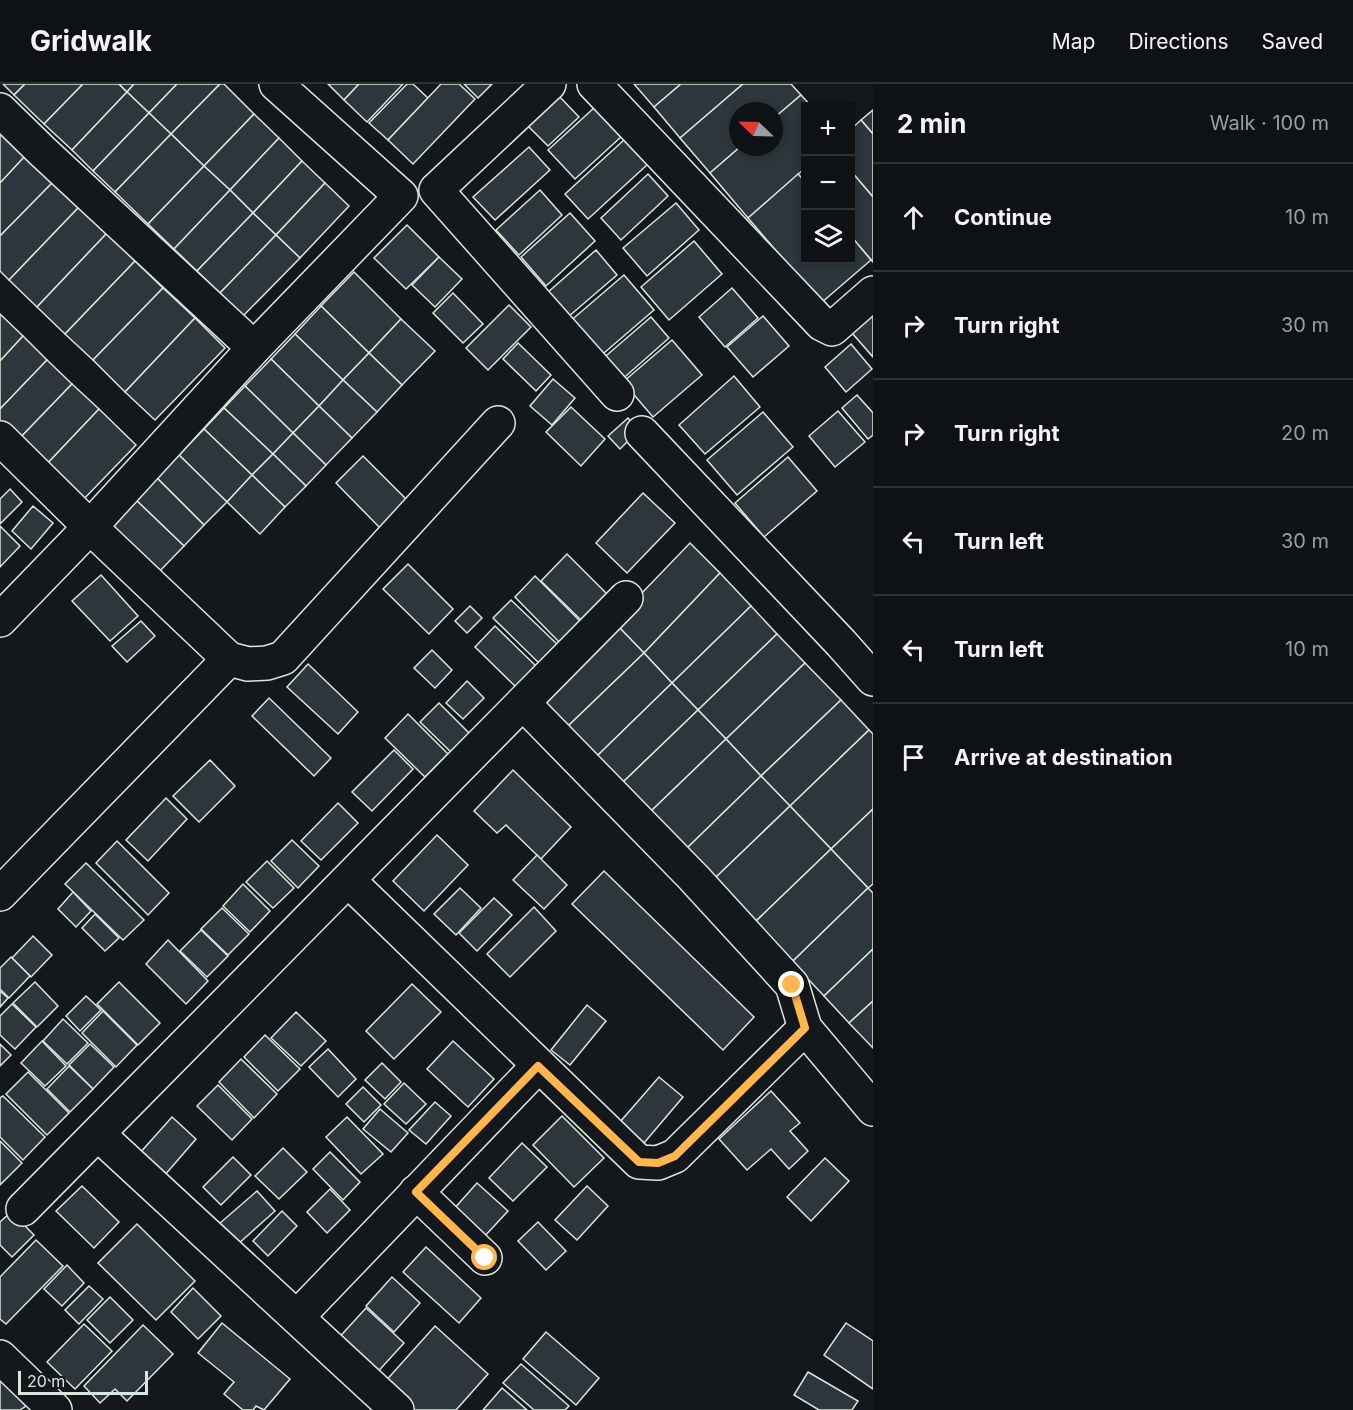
<!DOCTYPE html>
<html lang="en">
<head>
<meta charset="utf-8">
<style>
	body { margin:0; font-family:Inter,sans-serif; background:#1d2022; color:#f1f3f6 }
	.controls { position:absolute; right:18px; top:18px; display:grid; overflow:hidden; border-radius:0px; box-shadow:0 3px 9px #0003 }
	.controls button { width:54px; height:54px; display:grid; place-items:center; padding:0; border:0; border-bottom:2px solid #2f3234; background:#0f1215; color:#f1f3f6; font:30px sans-serif }
	.compass { position:absolute; left:729px; top:18px; width:54px; height:54px; border-radius:50%; background:#0f1215; box-shadow:0 3px 9px #0003; rotate:293deg }
	.scale { position:absolute; left:18px; bottom:15px; width:130px; box-sizing:border-box; padding-left:6px; border:3px solid #d8e6dc; border-top:0; font-size:16px; line-height:21px; white-space:nowrap; color:#d8e6dc; -webkit-text-stroke:4px #14181c; paint-order:stroke }
	.stop { position:absolute; width:18px; height:18px; margin:-14px; border:4px solid #ffb74d; border-radius:50%; background:#fff }
	.stop.end { background:#ffb74d; border-color:#fff; box-shadow:0 2px 6px #0008 }
	.list { margin:0; padding:0; list-style:none }
	h2 { display:flex; justify-content:space-between; align-items:center; height:78px; margin:0; padding:0 24px; font-size:26px }
	h2 small { font-size:20px; font-weight:400; color:#9b9ea0 }
	.list li { display:grid; grid-template-columns:39px 1fr auto; gap:18px; align-items:center; box-sizing:border-box; height:108px; padding:0 24px; border-top:2px solid #2f3234 }
	.list b { display:block; font-size:22px; white-space:nowrap }
	.list em { font-size:20px; font-style:normal; color:#9b9ea0 }
	.icon { flex:none; width:33px; height:33px; fill:none; stroke:currentColor; stroke-width:2; stroke-linecap:round; stroke-linejoin:round }
	.map { position:relative; flex:none; width:873px; height:1326px; overflow:hidden }
	header { display:flex; align-items:center; gap:36px; box-sizing:border-box; height:84px; padding:0 30px; background:#0f1215; border-bottom:2px solid #2f3234 }
	header strong { font-size:28px }
	nav { display:flex; gap:33px; margin-inline-start:auto; font-size:21px }
	main { display:flex }
	aside { flex:1; background:#0f1215 }
	.map>svg:first-child { display:block }
	.building { fill:#2c363c; stroke:#d8e6dc; stroke-width:1.5 }
	.lines { fill:none; stroke-linecap:round; stroke-linejoin:round }
	.minor-casing { stroke:#d8e6dc; stroke-width:36 }
	.minor { stroke:#14181c; stroke-width:33 }
	.route { stroke:#ffb74d; stroke-width:8 }
</style>
</head>
<body>
<header>
<strong>Gridwalk</strong>
<nav><a>Map</a><a>Directions</a><a>Saved</a></nav>
</header>
<main>
<div class="map">
<svg width="873" height="1326" viewBox="0 0 873 1326">
	<rect width="100%" height="100%" fill="#14181c"/>
	<g class="building">
		<polygon points="3,0 25,0 14,11"/>
		<polygon points="25,0 83,0 44,40 14,11"/>
		<polygon points="83,0 119,0 127,8 72,66 44,40"/>
		<polygon points="119,0 134,0 127,8"/>
		<polygon points="134,0 177,0 149,29 127,8"/>
		<polygon points="177,0 220,0 171,50 149,29"/>
		<polygon points="220,0 224,0 254,30 204,82 171,50"/>
		<polygon points="328,0 359,0 344,16"/>
		<polygon points="359,0 403,0 367,38 344,16"/>
		<polygon points="407,0 413,0 428,14 388,56 369,39"/>
		<polygon points="441,0 459,0 475,15 413,80 388,56"/>
		<polygon points="464,0 492,0 478,14"/>
		<polygon points="634,0 681,0 654,23"/>
		<polygon points="681,0 743,0 680,54 654,23"/>
		<polygon points="743,0 791,0 801,11 774,34 774,27 738,27 738,63 740,63 710,89 680,54"/>
		<polygon points="127,8 149,29 93,87 72,66"/>
		<polygon points="557,10 579,33 548,62 526,40"/>
		<polygon points="801,11 811,22 806,22 806,84 748,134 710,89 740,63 774,63 774,34"/>
		<polygon points="595,23 622,52 575,95 548,66"/>
		<polygon points="873,26 873,50 861,36"/>
		<polygon points="149,29 171,50 115,108 93,87"/>
		<polygon points="254,30 279,54 230,106 204,82"/>
		<polygon points="861,36 873,50 873,113 850,86 850,46"/>
		<polygon points="0,46 26,71 0,99"/>
		<polygon points="171,50 204,82 148,140 115,108"/>
		<polygon points="279,54 302,77 253,129 230,106"/>
		<polygon points="625,55 648,80 588,135 565,110"/>
		<polygon points="529,63 550,86 495,136 473,113"/>
		<polygon points="26,71 53,98 0,152 0,99"/>
		<polygon points="302,77 325,99 276,151 253,129"/>
		<polygon points="204,82 230,106 174,165 148,140"/>
		<polygon points="806,84 806,99 798,90"/>
		<polygon points="850,86 873,113 873,178 850,151"/>
		<polygon points="648,90 668,112 621,156 601,134"/>
		<polygon points="798,90 806,99 806,176 850,176 850,151 871,176 821,219 748,134"/>
		<polygon points="53,98 79,123 9,196 0,187 0,152"/>
		<polygon points="325,99 349,122 300,174 276,151"/>
		<polygon points="230,106 253,129 197,187 174,165"/>
		<polygon points="540,106 562,131 519,171 496,146"/>
		<polygon points="676,119 699,146 647,192 623,164"/>
		<polygon points="79,123 107,149 37,223 9,196"/>
		<polygon points="253,129 276,151 220,209 197,187"/>
		<polygon points="570,129 595,157 546,202 521,173"/>
		<polygon points="407,141 439,173 406,205 374,174"/>
		<polygon points="107,149 135,177 65,250 37,223"/>
		<polygon points="276,151 300,174 243,232 220,209"/>
		<polygon points="694,157 722,190 669,236 641,203"/>
		<polygon points="596,166 617,191 568,233 547,209"/>
		<polygon points="439,173 462,195 435,223 412,201"/>
		<polygon points="135,177 163,204 93,276 65,250"/>
		<polygon points="354,188 401,235 369,269 321,222"/>
		<polygon points="624,191 654,226 597,275 568,239"/>
		<polygon points="163,204 195,234 125,308 93,276"/>
		<polygon points="732,204 758,234 725,263 699,233"/>
		<polygon points="453,209 483,240 463,259 433,229"/>
		<polygon points="509,221 531,243 488,286 466,264"/>
		<polygon points="321,222 369,269 343,296 295,250"/>
		<polygon points="0,230 23,252 0,277"/>
		<polygon points="873,231 873,273 852,249"/>
		<polygon points="763,232 789,262 753,293 727,263"/>
		<polygon points="651,233 669,254 618,299 600,277"/>
		<polygon points="195,234 225,264 155,336 125,308"/>
		<polygon points="401,235 435,267 402,301 369,269"/>
		<polygon points="295,250 343,296 319,322 271,275"/>
		<polygon points="23,252 47,276 0,325 0,277"/>
		<polygon points="672,256 702,291 653,333 623,298"/>
		<polygon points="518,259 551,291 536,307 503,275"/>
		<polygon points="851,260 872,285 846,308 825,283"/>
		<polygon points="369,269 402,301 377,328 343,296"/>
		<polygon points="271,275 319,322 293,349 245,302"/>
		<polygon points="47,276 72,300 18,356 0,339 0,325"/>
		<polygon points="734,292 760,323 705,370 679,341"/>
		<polygon points="553,295 575,314 552,341 530,322"/>
		<polygon points="343,296 377,328 352,354 319,322"/>
		<polygon points="72,300 99,325 44,383 18,356"/>
		<polygon points="245,302 293,349 273,370 224,324"/>
		<polygon points="857,311 873,329 873,351 868,355 842,324"/>
		<polygon points="319,322 352,354 326,381 293,349"/>
		<polygon points="571,323 605,355 581,382 546,348"/>
		<polygon points="224,324 273,370 252,391 204,345"/>
		<polygon points="99,325 136,361 81,418 44,383"/>
		<polygon points="838,327 865,358 835,383 809,352"/>
		<polygon points="763,328 793,363 737,411 707,376"/>
		<polygon points="628,334 639,346 620,365 608,352"/>
		<polygon points="204,345 252,391 227,418 179,371"/>
		<polygon points="293,349 326,381 306,402 273,370"/>
		<polygon points="273,370 306,402 285,423 252,391"/>
		<polygon points="179,371 227,418 204,441 157,394"/>
		<polygon points="363,372 410,419 383,447 336,399"/>
		<polygon points="788,373 817,407 764,453 735,419"/>
		<polygon points="252,391 285,423 260,450 227,418"/>
		<polygon points="157,394 204,441 184,462 136,416"/>
		<polygon points="10,405 22,418 0,440 0,415"/>
		<polygon points="643,409 675,439 627,489 596,459"/>
		<polygon points="136,416 184,462 156,491 109,444"/>
		<polygon points="33,422 53,439 31,465 12,447"/>
		<polygon points="0,442 20,462 0,483"/>
		<polygon points="690,459 720,489 644,569 614,538"/>
		<polygon points="567,470 607,510 582,537 541,497"/>
		<polygon points="408,480 453,525 429,550 383,505"/>
		<polygon points="720,489 751,522 672,599 644,569"/>
		<polygon points="101,491 138,532 110,557 72,517"/>
		<polygon points="535,492 581,538 560,559 515,513"/>
		<polygon points="511,516 558,561 540,580 493,534"/>
		<polygon points="470,522 482,534 467,549 455,537"/>
		<polygon points="751,522 777,550 698,626 672,599"/>
		<polygon points="141,537 155,552 127,578 112,562"/>
		<polygon points="614,538 644,569 567,643 538,612"/>
		<polygon points="495,542 536,582 516,603 475,563"/>
		<polygon points="777,550 805,579 726,655 698,626"/>
		<polygon points="432,566 452,586 435,604 414,584"/>
		<polygon points="644,569 672,599 596,673 567,643"/>
		<polygon points="805,579 841,616 761,692 726,655"/>
		<polygon points="308,580 358,628 338,650 287,603"/>
		<polygon points="467,597 484,614 463,635 446,619"/>
		<polygon points="672,599 698,626 621,700 596,673"/>
		<polygon points="269,614 331,674 314,692 252,632"/>
		<polygon points="841,616 869,646 790,722 761,692"/>
		<polygon points="439,619 471,651 453,670 420,638"/>
		<polygon points="698,626 726,655 649,729 621,700"/>
		<polygon points="408,630 448,670 425,693 385,654"/>
		<polygon points="869,646 873,650 873,725 831,765 790,722"/>
		<polygon points="726,655 761,692 684,767 649,729"/>
		<polygon points="394,666 413,685 372,727 352,708"/>
		<polygon points="210,676 235,702 199,738 173,712"/>
		<polygon points="513,686 571,743 541,775 506,741 497,749 474,727"/>
		<polygon points="761,692 790,722 713,796 684,767"/>
		<polygon points="166,714 187,735 148,777 126,756"/>
		<polygon points="338,719 358,739 321,776 301,757"/>
		<polygon points="790,722 831,765 754,839 713,796"/>
		<polygon points="873,725 873,800 868,804 831,765"/>
		<polygon points="437,751 468,781 424,827 393,797"/>
		<polygon points="292,756 319,782 298,804 271,777"/>
		<polygon points="117,757 169,809 148,831 96,779"/>
		<polygon points="831,765 868,804 792,878 754,839"/>
		<polygon points="537,771 567,801 544,825 513,796"/>
		<polygon points="267,777 294,804 273,824 246,798"/>
		<polygon points="86,779 144,836 123,856 65,800"/>
		<polygon points="604,787 754,933 723,966 572,820"/>
		<polygon points="243,800 270,827 250,848 223,822"/>
		<polygon points="460,804 481,824 456,851 434,830"/>
		<polygon points="868,804 873,809 873,865 824,912 792,878"/>
		<polygon points="73,808 91,827 76,843 58,825"/>
		<polygon points="494,814 512,831 477,867 459,849"/>
		<polygon points="534,823 556,847 510,893 487,870"/>
		<polygon points="222,824 249,850 228,871 201,845"/>
		<polygon points="95,830 119,854 105,867 82,844"/>
		<polygon points="201,846 228,872 207,893 180,867"/>
		<polygon points="33,852 52,871 31,893 12,874"/>
		<polygon points="168,856 208,897 186,920 146,880"/>
		<polygon points="873,865 873,917 849,939 824,912"/>
		<polygon points="11,873 30,892 9,914 0,905 0,884"/>
		<polygon points="35,898 58,922 37,943 13,919"/>
		<polygon points="119,898 160,939 138,961 97,920"/>
		<polygon points="412,900 441,928 394,975 366,947"/>
		<polygon points="0,907 8,914 0,923"/>
		<polygon points="86,912 101,926 80,947 66,932"/>
		<polygon points="873,917 873,964 849,939"/>
		<polygon points="12,920 36,943 15,965 0,951 0,932"/>
		<polygon points="587,921 606,937 570,981 551,966"/>
		<polygon points="103,927 137,961 116,983 82,949"/>
		<polygon points="296,928 326,957 301,982 271,954"/>
		<polygon points="63,935 88,959 67,980 43,957"/>
		<polygon points="265,951 300,985 278,1007 244,973"/>
		<polygon points="42,957 66,982 45,1002 21,979"/>
		<polygon points="453,957 494,995 468,1023 427,985"/>
		<polygon points="0,960 11,971 0,982"/>
		<polygon points="90,960 114,983 93,1005 69,981"/>
		<polygon points="328,965 356,995 338,1013 309,983"/>
		<polygon points="241,975 277,1010 254,1034 219,998"/>
		<polygon points="382,979 401,998 385,1015 365,996"/>
		<polygon points="69,982 93,1005 70,1028 47,1005"/>
		<polygon points="28,988 69,1029 47,1051 6,1010"/>
		<polygon points="659,993 683,1013 644,1059 620,1038"/>
		<polygon points="404,999 426,1020 406,1040 384,1020"/>
		<polygon points="218,1001 252,1035 232,1056 197,1022"/>
		<polygon points="363,1003 381,1021 364,1038 346,1020"/>
		<polygon points="771,1007 800,1039 790,1047 808,1067 789,1085 771,1065 747,1086 719,1055"/>
		<polygon points="3,1012 45,1053 23,1076 0,1053 0,1014"/>
		<polygon points="435,1018 451,1032 426,1060 409,1046"/>
		<polygon points="380,1025 408,1049 391,1068 363,1045"/>
		<polygon points="562,1032 604,1074 574,1103 533,1061"/>
		<polygon points="172,1033 196,1055 164,1092 139,1070"/>
		<polygon points="347,1033 383,1070 361,1090 326,1053"/>
		<polygon points="0,1057 22,1079 0,1101"/>
		<polygon points="522,1059 547,1083 513,1117 489,1094"/>
		<polygon points="283,1064 307,1088 279,1115 255,1092"/>
		<polygon points="330,1068 360,1098 343,1116 313,1085"/>
		<polygon points="233,1073 251,1091 221,1121 203,1103"/>
		<polygon points="825,1074 849,1097 811,1137 787,1113"/>
		<polygon points="477,1099 508,1127 483,1154 453,1126"/>
		<polygon points="82,1102 119,1138 94,1164 56,1127"/>
		<polygon points="587,1102 608,1122 577,1156 555,1136"/>
		<polygon points="330,1105 350,1126 327,1149 307,1128"/>
		<polygon points="257,1107 275,1127 237,1161 219,1140"/>
		<polygon points="282,1127 297,1142 268,1172 253,1157"/>
		<polygon points="11,1128 34,1151 12,1173 0,1161 0,1138"/>
		<polygon points="538,1138 566,1167 546,1186 518,1157"/>
		<polygon points="137,1140 195,1197 156,1236 98,1179"/>
		<polygon points="36,1156 63,1182 6,1240 0,1235 0,1193"/>
		<polygon points="426,1163 481,1214 459,1239 403,1188"/>
		<polygon points="67,1181 84,1199 62,1222 44,1205"/>
		<polygon points="392,1193 420,1219 394,1248 366,1222"/>
		<polygon points="89,1202 103,1215 79,1240 65,1226"/>
		<polygon points="193,1204 221,1232 198,1255 171,1228"/>
		<polygon points="110,1213 133,1236 110,1259 87,1236"/>
		<polygon points="366,1224 404,1259 373,1293 335,1258"/>
		<polygon points="222,1239 290,1295 264,1326 256,1322 253,1326 243,1326 224,1310 234,1298 198,1269"/>
		<polygon points="846,1239 873,1257 873,1305 824,1271"/>
		<polygon points="84,1240 112,1267 75,1305 47,1278"/>
		<polygon points="143,1241 173,1270 127,1317 115,1305 100,1319 84,1302"/>
		<polygon points="435,1242 488,1290 456,1326 410,1326 383,1300"/>
		<polygon points="546,1248 599,1294 576,1321 523,1275"/>
		<polygon points="521,1280 569,1322 565,1326 534,1326 503,1299"/>
		<polygon points="808,1288 858,1317 852,1326 819,1326 794,1311"/>
		<polygon points="7,1292 26,1322 20,1326 0,1326 0,1297"/>
		<polygon points="502,1304 527,1326 483,1326"/>
	</g>
	<g class="lines">
		<g class="minor-casing">
			<g id="minor">
				<polyline points="549,0 436,106 617,310"/>
				<polyline points="594,0 822,240 832,245 873,209"/>
				<polyline points="0,26 42,67 254,264"/>
				<polyline points="642,349 841,559 873,595"/>
				<polyline points="0,354 90,443 229,575 248,580 267,579 283,574 498,339"/>
				<polyline points="0,536 90,443 254,264 401,112 276,0"/>
				<polyline points="523,619 693,793 792,901 805,944 873,1025"/>
				<polyline points="349,797 639,1078 658,1079 675,1072 805,944"/>
				<polyline points="0,810 229,575"/>
				<polyline points="98,1050 397,1326"/>
				<polyline points="416,1108 485,1174"/>
				<polyline points="23,1125 626,514"/>
				<polyline points="297,1233 538,982"/>
				<polyline points="0,1273 55,1326"/>
			</g>
		</g>
		<use href="#minor" class="minor"/>
	</g>
	<g class="lines">
		<polyline class="route" points="485,1174 416,1108 538,982 639,1078 658,1079 675,1072 805,944 792,901"/>
	</g>
</svg>
<div class="controls">
<button>+</button>
<button>−</button>
<button><svg class="icon" aria-label="layers" viewBox="0 0 24 24"><path d="M12 4l9 5-9 5-9-5zM3 14l9 5 9-5"/></svg></button>
</div>
<svg class="compass" viewBox="-18 -18 36 36"><path d="M0-13l5 13h-10z" fill="#e53935"/><path d="M0 13l5-13h-10z" fill="#9b9ea0"/></svg>
<div class="scale">20 m</div>
<div class="stop" style="left:485px;top:1174px"></div>
<div class="stop end" style="left:792px;top:901px"></div>
</div>
<aside>
<h2>2 min<small>Walk · 100 m</small></h2>
<ul class="list">
<li><svg class="icon" aria-label="ahead" viewBox="0 0 24 24"><path d="M12 20V5M6 11l6-6 6 6"/></svg><div><b>Continue</b></div><em>10 m</em></li>
<li><svg class="icon" aria-label="right" viewBox="0 0 24 24"><path d="M7 20v-9h11M14 6l5 5-5 5"/></svg><div><b>Turn right</b></div><em>30 m</em></li>
<li><svg class="icon" aria-label="right" viewBox="0 0 24 24"><path d="M7 20v-9h11M14 6l5 5-5 5"/></svg><div><b>Turn right</b></div><em>20 m</em></li>
<li><svg class="icon" aria-label="left" viewBox="0 0 24 24"><path d="M17 20v-9H6M10 6l-5 5 5 5"/></svg><div><b>Turn left</b></div><em>30 m</em></li>
<li><svg class="icon" aria-label="left" viewBox="0 0 24 24"><path d="M17 20v-9H6M10 6l-5 5 5 5"/></svg><div><b>Turn left</b></div><em>10 m</em></li>
<li><svg class="icon" aria-label="arrive" viewBox="0 0 24 24"><path d="M6 21V4h12l-3 4 3 4H6"/></svg><div><b>Arrive at destination</b></div></li>
</ul>
</aside>
</main>
</body>
</html>
